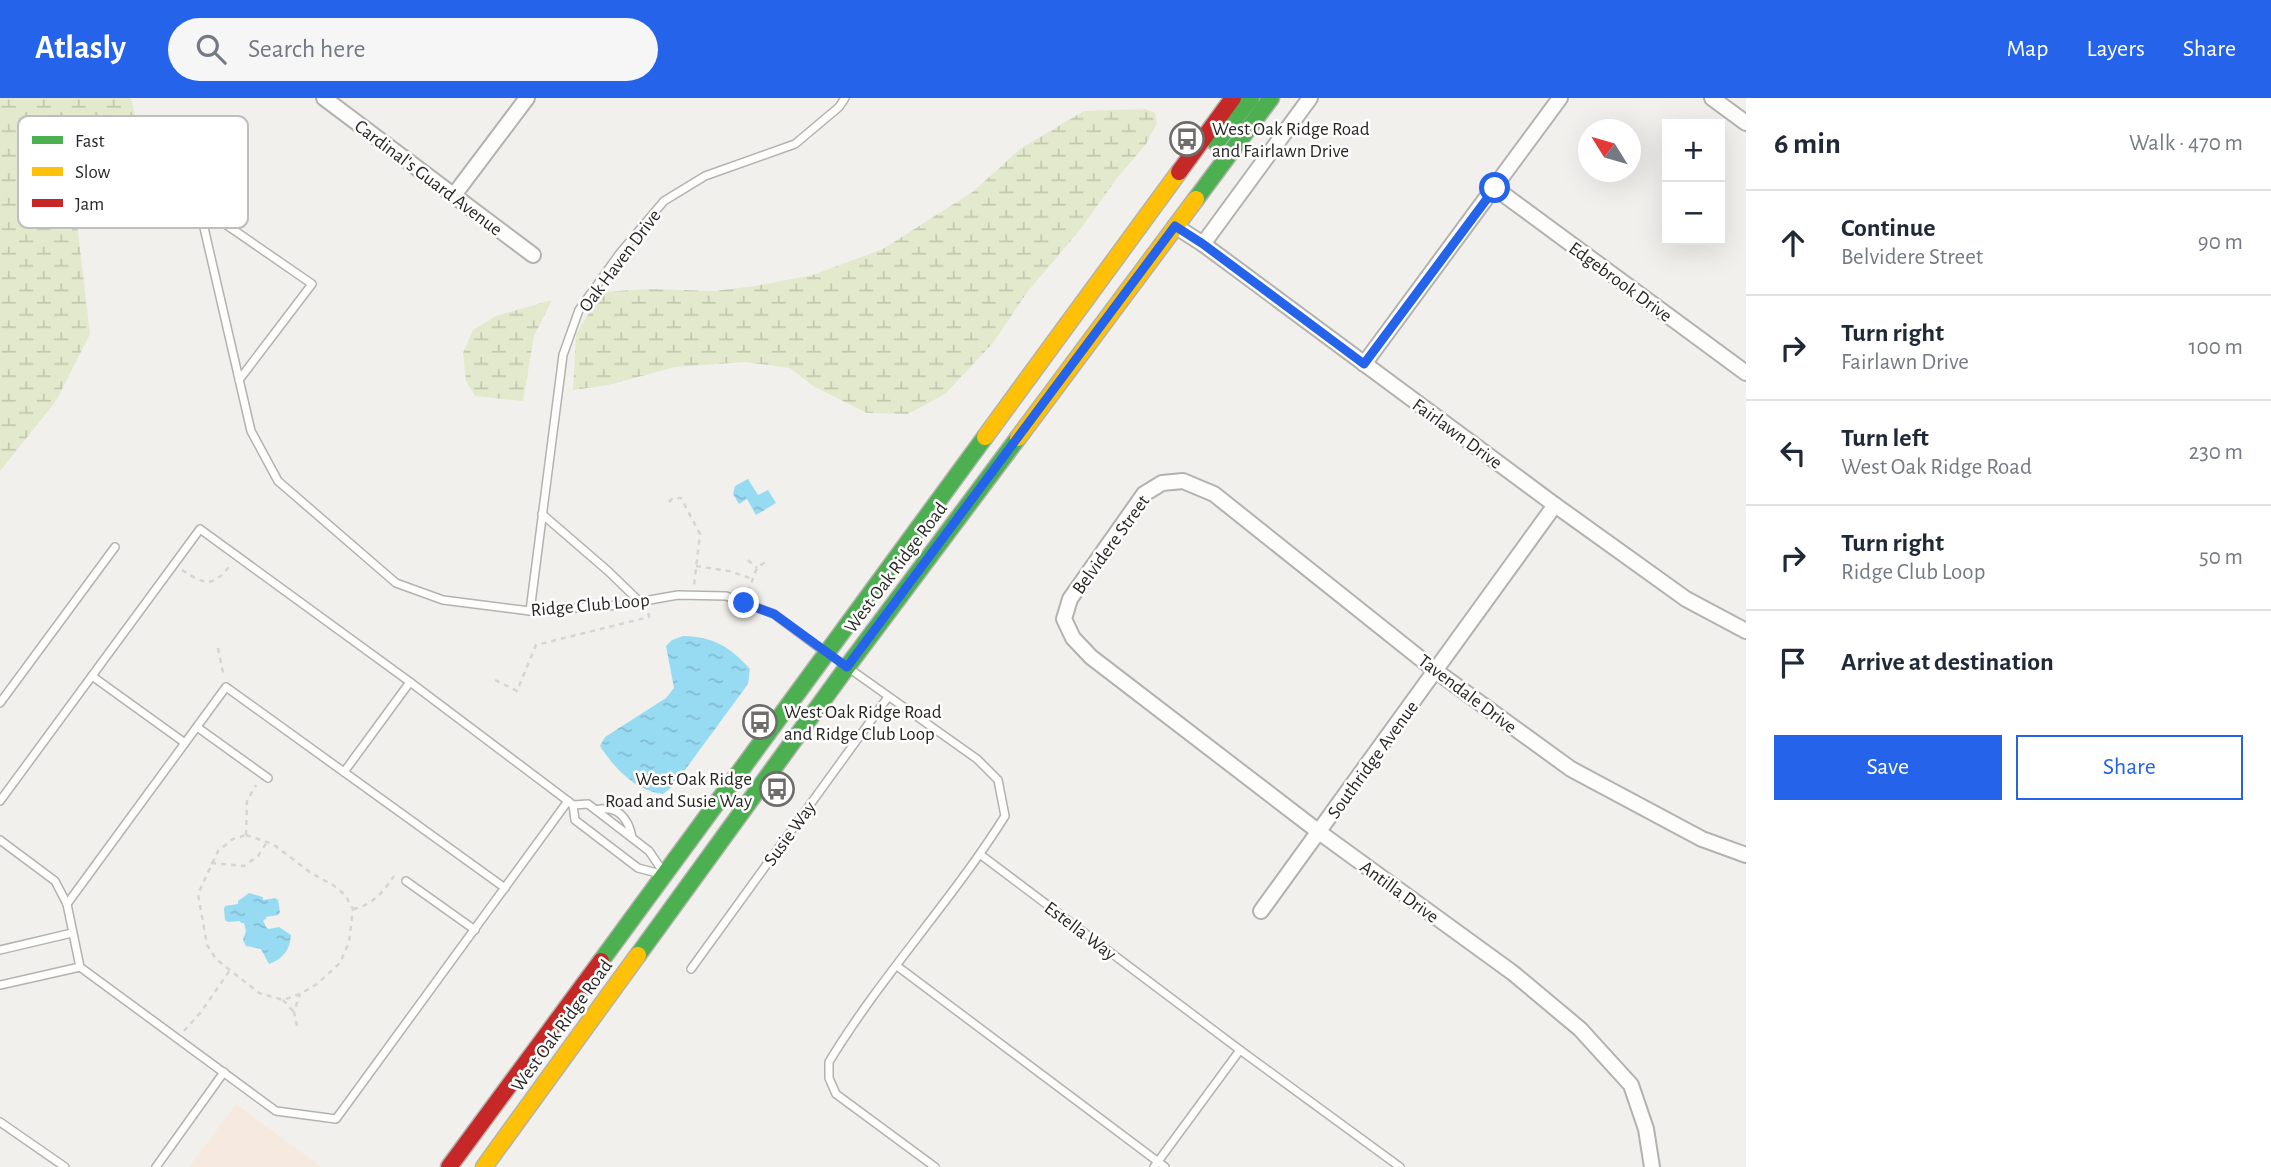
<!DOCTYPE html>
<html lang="en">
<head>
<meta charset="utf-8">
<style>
	body { margin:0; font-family:"Alegreya Sans",sans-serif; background:#f6f6f7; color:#1f2937 }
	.controls { position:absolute; right:21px; top:21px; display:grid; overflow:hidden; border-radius:0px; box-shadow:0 7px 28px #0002 }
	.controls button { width:63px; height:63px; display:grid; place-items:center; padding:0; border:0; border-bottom:2px solid #e0e1e3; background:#fff; color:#1f2937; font:35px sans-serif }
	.compass { position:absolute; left:1578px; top:21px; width:63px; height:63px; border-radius:50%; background:#fff; box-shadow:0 7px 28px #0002; rotate:307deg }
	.stop { position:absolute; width:21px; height:21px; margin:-16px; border:5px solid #2563eb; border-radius:50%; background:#fff }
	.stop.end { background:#2563eb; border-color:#fff; box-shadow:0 2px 7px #0008 }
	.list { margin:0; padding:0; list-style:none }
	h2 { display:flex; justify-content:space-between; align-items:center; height:91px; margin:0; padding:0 28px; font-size:30px }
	h2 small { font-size:23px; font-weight:400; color:#747a83 }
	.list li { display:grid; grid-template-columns:46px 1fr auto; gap:21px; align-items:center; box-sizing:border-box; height:105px; padding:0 28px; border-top:2px solid #e0e1e3 }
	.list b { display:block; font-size:26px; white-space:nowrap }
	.list p { margin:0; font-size:23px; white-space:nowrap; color:#747a83 }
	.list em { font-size:23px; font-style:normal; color:#747a83 }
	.actions { display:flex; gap:14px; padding:21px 28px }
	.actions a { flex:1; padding:16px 0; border:2px solid #2563eb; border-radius:0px; text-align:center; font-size:24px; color:#2563eb }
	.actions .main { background:#2563eb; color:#fff }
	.icon { flex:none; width:38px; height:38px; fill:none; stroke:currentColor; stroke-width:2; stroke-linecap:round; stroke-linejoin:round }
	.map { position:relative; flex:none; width:1746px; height:1069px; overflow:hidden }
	header { display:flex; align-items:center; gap:42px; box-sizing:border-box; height:98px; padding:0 35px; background:#2563eb; color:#fff }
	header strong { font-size:33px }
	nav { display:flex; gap:38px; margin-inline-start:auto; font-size:24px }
	.search { width:490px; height:63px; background:#f6f6f7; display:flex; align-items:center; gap:18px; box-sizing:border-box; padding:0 24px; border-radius:38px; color:#747a83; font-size:26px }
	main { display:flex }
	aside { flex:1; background:#fff }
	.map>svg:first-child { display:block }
	.commercial { fill:#f6e9e0 }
	.wetland { fill:url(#wetland-marsh) }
	.water { fill:url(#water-ripples) }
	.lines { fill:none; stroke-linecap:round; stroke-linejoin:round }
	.lane-casing { stroke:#b3b2af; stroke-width:10 }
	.street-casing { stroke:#b3b2af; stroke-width:18 }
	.fast-casing { stroke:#b3b2af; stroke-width:19 }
	.slow-casing { stroke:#b3b2af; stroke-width:19 }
	.jam-casing { stroke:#b3b2af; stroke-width:19 }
	.path { stroke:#d5d5d3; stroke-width:2.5; stroke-dasharray:5 5; stroke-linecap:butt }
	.lane { stroke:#fdfdfc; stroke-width:7 }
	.street { stroke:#fdfdfc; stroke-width:14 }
	.fast { stroke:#4caf50; stroke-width:16 }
	.slow { stroke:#ffc107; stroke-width:16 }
	.jam { stroke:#c62828; stroke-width:16 }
	.route { stroke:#2563eb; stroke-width:9 }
	.labels { text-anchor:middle; stroke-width:5; stroke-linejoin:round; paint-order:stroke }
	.poi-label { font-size:19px; fill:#282724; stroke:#fff; text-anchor:start }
	.street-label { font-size:19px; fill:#282724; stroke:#fff }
	.key { fill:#fff; stroke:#bebebd; stroke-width:2 }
	.key-label { font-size:19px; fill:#282724 }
</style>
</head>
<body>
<header>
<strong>Atlasly</strong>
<div class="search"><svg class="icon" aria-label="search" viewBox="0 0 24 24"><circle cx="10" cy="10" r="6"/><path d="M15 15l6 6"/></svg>Search here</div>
<nav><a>Map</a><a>Layers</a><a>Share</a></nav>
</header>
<main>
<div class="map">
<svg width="1746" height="1069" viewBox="0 0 1746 1069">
	<defs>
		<pattern id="wetland-marsh" width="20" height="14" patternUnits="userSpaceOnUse" patternTransform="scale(1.75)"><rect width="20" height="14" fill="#e2e9cc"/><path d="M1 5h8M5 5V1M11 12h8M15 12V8" fill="none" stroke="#c2c8af"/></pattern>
		<pattern id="water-ripples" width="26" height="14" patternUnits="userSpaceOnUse" patternTransform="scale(1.75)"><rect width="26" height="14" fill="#97dbf2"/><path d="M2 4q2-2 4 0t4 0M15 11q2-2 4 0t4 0" fill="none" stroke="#82bccf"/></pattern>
	</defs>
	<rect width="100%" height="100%" fill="#f2f0ec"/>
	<polygon class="commercial" points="236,1006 321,1069 189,1069"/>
	<g class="wetland">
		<polygon points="0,0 131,0 138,28 139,51 78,100 78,134 90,236 56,303 0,373"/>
		<polygon points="1145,11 1155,15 1157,25 1146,46 1117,80 1079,133 1028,193 993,245 945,296 908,316 867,315 813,288 790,270 745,264 675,269 608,287 573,292 576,236 602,194 649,191 714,193 755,188 813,177 883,151 974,93 1020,51 1084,13"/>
		<polygon points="552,202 534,238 523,303 475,298 466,283 463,255 473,232 496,218"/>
	</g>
	<g class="water">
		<polygon points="748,381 758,397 768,392 776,405 756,417 747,401 739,406 733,396 735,388"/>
		<path d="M683,538C714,539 729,548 750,571L748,586L674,687L663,696C636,693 614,670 600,648L605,639L666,600L674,590L666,548L672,542Z"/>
		<path d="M249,795L263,799V802L275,800L278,802L280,814L278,817L266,819V821L263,822L266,829L269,831L279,829L291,837C290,852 283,861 269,866L261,851L246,848L243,842L246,833L244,825H241L240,823L228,824L225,822L224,811L225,808L238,806V803Z"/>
	</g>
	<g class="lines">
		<g class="lane-casing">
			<g id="lane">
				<polyline points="239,282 312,186 199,108 251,333 278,383 396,485 443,502 530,513 621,507 678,497 726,498 774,516 826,555"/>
				<polyline points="542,416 608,473 640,504"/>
				<polyline points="530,513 563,257 579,212 620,155 664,103 705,78 795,46 839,9 845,0"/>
				<path d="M850,571L977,661L998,682L1005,718C951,804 881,878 829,964V980L836,996L935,1069"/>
				<polyline points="92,578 185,645"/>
				<polyline points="0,605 115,449"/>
				<polyline points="197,629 268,680"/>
				<polyline points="344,674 410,584"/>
				<polyline points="0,703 200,431 410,584 568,703 336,1021 276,1013 80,869 67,806 55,783 0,742"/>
				<polyline points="568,703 573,707 588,706 649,753 664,775"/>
				<polyline points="573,707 575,722 638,770 661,776"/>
				<path d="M596,712C617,707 628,719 632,739"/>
				<polyline points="981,757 1240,952 1400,1069"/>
				<polyline points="406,783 475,832"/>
				<polyline points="67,806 226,589 505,790"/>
				<polyline points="0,852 72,835"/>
				<polyline points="897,868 1165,1069"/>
				<polyline points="691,871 888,599"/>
				<polyline points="0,887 80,869"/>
				<polyline points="0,1024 65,1069"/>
				<polyline points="156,1069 224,974"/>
				<polyline points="1154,1069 1240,952"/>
			</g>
		</g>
		<g class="street-casing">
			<g id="street">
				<polyline points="324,0 533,157"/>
				<polyline points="1712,0 1746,25"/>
				<polyline points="1495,90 1746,275"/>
				<polyline points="454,97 527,0"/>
				<polyline points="1175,128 1203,146 1555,407 1686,501 1746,533"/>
				<polyline points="1203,146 1310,0"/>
				<polyline points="1364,266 1560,0"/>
				<polyline points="1261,813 1555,407"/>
				<polyline points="1652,1069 1646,1031 1631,987 1580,931 1513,875 1319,734 1091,559 1073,540 1064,521 1070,501 1144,396 1162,385 1183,383 1214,396 1436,573 1571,671 1702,741 1746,757"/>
			</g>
		</g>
		<g class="fast-casing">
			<g id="fast">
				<polyline points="1216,45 1251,0"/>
				<polyline points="1196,101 1271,0"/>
				<polyline points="638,857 847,569 1018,340"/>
				<polyline points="601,863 985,339"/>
			</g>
		</g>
		<g class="slow-casing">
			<g id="slow">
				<polyline points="985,339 1179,74"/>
				<polyline points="1018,340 1196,101"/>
				<polyline points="484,1069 638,857"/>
			</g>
		</g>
		<g class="jam-casing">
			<g id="jam">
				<polyline points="1179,74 1233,0"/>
				<polyline points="449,1069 601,863"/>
			</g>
		</g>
		<g class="path">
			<polyline points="669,404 673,400 681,400 700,436 694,487"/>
			<polyline points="748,462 757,470"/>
			<polyline points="696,468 729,473 753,481"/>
			<path d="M182,472C205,487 213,490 231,466"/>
			<polyline points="748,494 757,470 765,464"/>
			<polyline points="218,550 224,579"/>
			<polyline points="495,582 517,593 536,547 649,519 648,513"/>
			<polygon points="246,737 273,746 311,775 333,787 345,797 353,811 349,844 340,865 317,886 300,896 283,902 259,895 216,861 207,847 198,796 218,753 233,741"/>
			<polyline points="246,737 247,703 256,687"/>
			<polyline points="211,765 244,768 258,758 267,744"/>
			<path d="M353,811C373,807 383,794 394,778"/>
			<polyline points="283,902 294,914"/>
			<polyline points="297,928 294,914 300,896"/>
			<polyline points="184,933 201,914 230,872"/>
		</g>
		<use href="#lane" class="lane"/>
		<use href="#street" class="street"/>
		<use href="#fast" class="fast"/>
		<use href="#slow" class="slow"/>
		<use href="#jam" class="jam"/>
	</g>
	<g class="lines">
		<polyline class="route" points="744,505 774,516 847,569 1175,128 1203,146 1364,266 1495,90"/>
	</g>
	<defs>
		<g id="bus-ring" transform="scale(1.75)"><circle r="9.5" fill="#fff" stroke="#6f6d6a" stroke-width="1.5"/><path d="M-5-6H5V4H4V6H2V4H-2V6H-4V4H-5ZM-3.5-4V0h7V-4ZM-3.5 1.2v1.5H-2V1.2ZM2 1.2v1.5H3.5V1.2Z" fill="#6f6d6a"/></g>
	</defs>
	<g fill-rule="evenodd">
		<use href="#bus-ring" x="1187" y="41"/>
		<use href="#bus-ring" x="760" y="624"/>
		<use href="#bus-ring" x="777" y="691"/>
	</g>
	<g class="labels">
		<g class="poi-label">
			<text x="1212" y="37">West Oak Ridge Road<tspan x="1212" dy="22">and Fairlawn Drive</tspan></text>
			<text x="784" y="620">West Oak Ridge Road<tspan x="784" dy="22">and Ridge Club Loop</tspan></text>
			<text x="752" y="687" text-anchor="end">West Oak Ridge<tspan x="752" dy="22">Road and Susie Way</tspan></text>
		</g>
		<g class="street-label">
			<text transform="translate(429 79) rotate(37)" y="7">Cardinal's Guard Avenue</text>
			<text transform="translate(619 162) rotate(-53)" y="7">Oak Haven Drive</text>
			<text transform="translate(1621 183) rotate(36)" y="7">Edgebrook Drive</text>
			<text transform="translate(1458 335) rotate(36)" y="7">Fairlawn Drive</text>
			<text transform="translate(1110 446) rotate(-54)" y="7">Belvidere Street</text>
			<text transform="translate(895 469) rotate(-53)" y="7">West Oak Ridge Road</text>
			<text transform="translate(590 506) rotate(-5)" y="7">Ridge Club Loop</text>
			<text transform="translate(1468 595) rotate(37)" y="7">Tavendale Drive</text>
			<text transform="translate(1372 661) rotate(-54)" y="7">Southridge Avenue</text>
			<text transform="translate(789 735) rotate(-54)" y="7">Susie Way</text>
			<text transform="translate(1400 793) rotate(36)" y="7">Antilla Drive</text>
			<text transform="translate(1081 832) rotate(37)" y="7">Estella Way</text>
			<text transform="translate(561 927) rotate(-54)" y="7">West Oak Ridge Road</text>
		</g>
	</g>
	<rect x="18" y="18" width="230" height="112" rx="10" class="key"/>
	<rect x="32" y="38" width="31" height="8" fill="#4caf50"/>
	<rect x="32" y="69" width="31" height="9" fill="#ffc107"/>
	<rect x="32" y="101" width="31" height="8" fill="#c62828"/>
	<g class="key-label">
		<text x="75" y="49">Fast</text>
		<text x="75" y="80">Slow</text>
		<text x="75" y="112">Jam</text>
	</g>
</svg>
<div class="controls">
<button>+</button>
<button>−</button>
</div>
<svg class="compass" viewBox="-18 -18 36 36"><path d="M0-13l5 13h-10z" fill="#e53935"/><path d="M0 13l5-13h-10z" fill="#747a83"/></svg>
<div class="stop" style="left:1495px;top:90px"></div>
<div class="stop end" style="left:744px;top:505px"></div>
</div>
<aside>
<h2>6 min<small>Walk · 470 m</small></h2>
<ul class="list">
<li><svg class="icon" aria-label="ahead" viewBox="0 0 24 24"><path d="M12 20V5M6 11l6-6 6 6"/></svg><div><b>Continue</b><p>Belvidere Street</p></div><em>90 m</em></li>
<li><svg class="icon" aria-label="right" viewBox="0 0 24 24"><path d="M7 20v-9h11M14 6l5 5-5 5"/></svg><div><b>Turn right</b><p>Fairlawn Drive</p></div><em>100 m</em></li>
<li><svg class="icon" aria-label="left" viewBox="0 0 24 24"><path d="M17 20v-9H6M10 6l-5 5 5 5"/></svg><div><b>Turn left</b><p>West Oak Ridge Road</p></div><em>230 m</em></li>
<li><svg class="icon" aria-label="right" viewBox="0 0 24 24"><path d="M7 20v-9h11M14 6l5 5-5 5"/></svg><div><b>Turn right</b><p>Ridge Club Loop</p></div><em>50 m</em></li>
<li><svg class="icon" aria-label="arrive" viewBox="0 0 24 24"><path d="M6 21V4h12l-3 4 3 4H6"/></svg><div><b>Arrive at destination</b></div></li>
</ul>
<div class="actions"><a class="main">Save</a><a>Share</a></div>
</aside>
</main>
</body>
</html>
